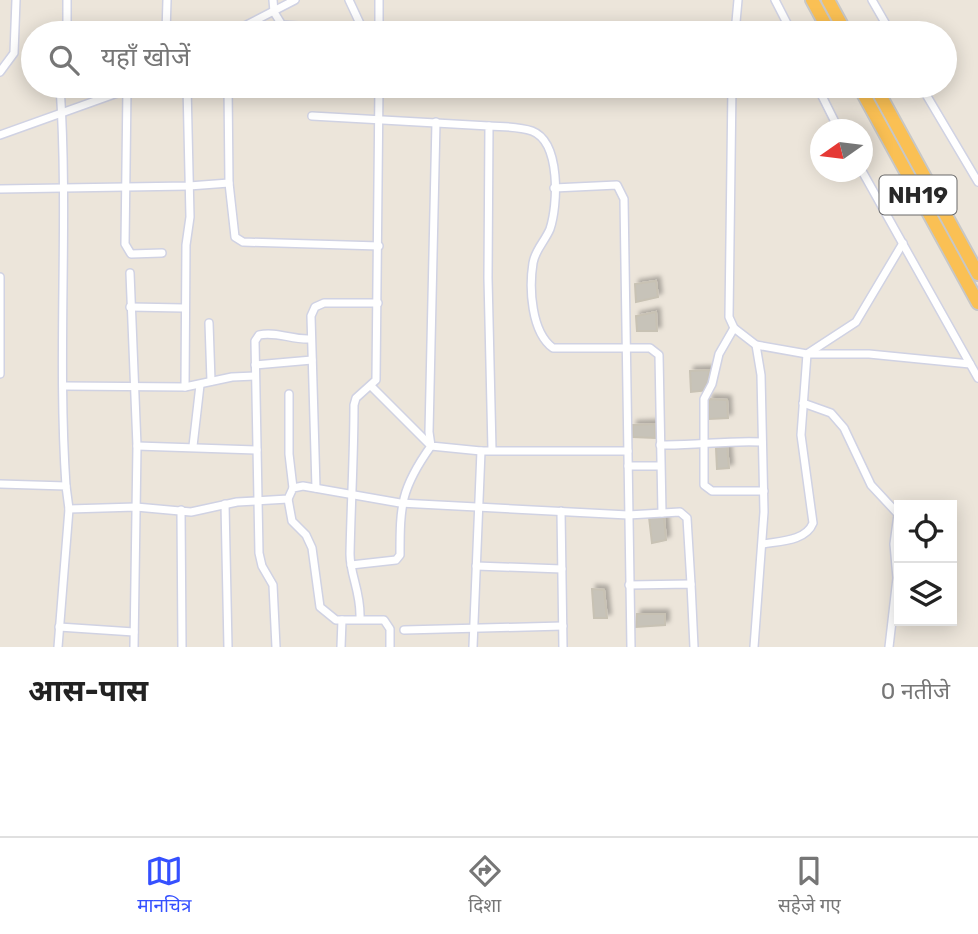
<!DOCTYPE html>
<html lang="hi">
<head>
<meta charset="utf-8">
<style>
	body { margin:0; font-family:Rubik,"Noto Sans Devanagari",sans-serif; background:#f6f6f6; color:#222 }
	.controls { position:absolute; right:21px; bottom:21px; display:grid; overflow:hidden; border-radius:0px; box-shadow:0 4px 18px #0003 }
	.controls button { width:63px; height:63px; display:grid; place-items:center; padding:0; border:0; border-bottom:2px solid #e0e0e0; background:#fff; color:#222; font:35px sans-serif }
	.compass { position:absolute; left:810px; top:119px; width:63px; height:63px; border-radius:50%; background:#fff; box-shadow:0 4px 18px #0003; rotate:256deg }
	.list { margin:0; padding:0; list-style:none }
	h2 { display:flex; justify-content:space-between; align-items:center; height:91px; margin:0; padding:0 28px; font-size:30px }
	h2 small { font-size:23px; font-weight:400; color:#767676 }
	.icon { flex:none; width:38px; height:38px; fill:none; stroke:currentColor; stroke-width:2; stroke-linecap:round; stroke-linejoin:round }
	.map { position:relative; flex:none; width:978px; height:647px; overflow:hidden }
	.search { position:absolute; background:#fff; box-shadow:0 4px 18px #0003; left:21px; right:21px; top:21px; height:77px; display:flex; align-items:center; gap:18px; box-sizing:border-box; padding:0 24px; border-radius:38px; color:#767676; font-size:26px }
	.sheet { height:189px; background:#fff }
	nav { display:flex; justify-content:space-around; align-items:center; box-sizing:border-box; height:98px; border-top:2px solid #e0e0e0; background:#fff; font-size:19px; color:#767676 }
	nav a { display:grid; justify-items:center; gap:4px }
	nav .on { color:#3550ff }
	.map>svg:first-child { display:block }
	.building { fill:#c7c3b9; stroke:#c8c2b4; stroke-width:2; filter:url(#shadow) }
	.lines { fill:none; stroke-linecap:round; stroke-linejoin:round }
	.minor-casing { stroke:#d0d2e3; stroke-width:10 }
	.trunk-casing { stroke:#c7c7c7; stroke-width:16 }
	.minor { stroke:#fff; stroke-width:7 }
	.trunk { stroke:#fac054; stroke-width:12 }
	.labels { text-anchor:middle; stroke-width:7; stroke-linejoin:round; paint-order:stroke }
	.shield { fill:#fff; stroke:#696969; stroke-width:2 }
	.shield-label { font-size:23px; font-weight:bold; fill:#292929 }
</style>
</head>
<body>
<div class="map">
<svg width="978" height="647" viewBox="0 0 978 647">
	<defs>
		<filter id="shadow"><feDropShadow dx="4" dy="-4" stdDeviation="2" flood-color="#0004"/></filter>
	</defs>
	<rect width="100%" height="100%" fill="#ece5da"/>
	<g class="building">
		<polygon points="656,281 658,297 636,302 635,284"/>
		<polygon points="656,312 657,331 637,331 636,316"/>
		<polygon points="709,370 708,390 691,392 690,371"/>
		<polygon points="709,399 727,400 728,418 709,419"/>
		<polygon points="655,424 655,438 633,437 633,425"/>
		<polygon points="727,446 729,468 717,469 716,448"/>
		<polygon points="649,517 664,517 666,540 652,543"/>
		<polygon points="592,589 604,590 607,618 594,618"/>
		<polygon points="637,614 665,614 665,625 636,627"/>
	</g>
	<g class="lines">
		<g class="minor-casing">
			<g id="minor">
				<polyline points="273,0 274,12 282,25 379,31"/>
				<polyline points="349,0 363,30"/>
				<polyline points="775,0 792,33"/>
				<polyline points="872,0 891,33"/>
				<polyline points="67,33 67,0"/>
				<polyline points="166,33 167,0"/>
				<polyline points="231,33 295,0"/>
				<polyline points="379,33 379,0"/>
				<polyline points="735,33 738,0"/>
				<polyline points="0,72 14,53 16,0"/>
				<path d="M60,86C69,219 57,353 66,486"/>
				<polyline points="228,86 229,183 235,237 243,242 379,246"/>
				<polyline points="732,86 729,317 734,328 756,345 761,375 764,512 754,647"/>
				<polyline points="817,86 839,130"/>
				<polyline points="921,86 978,182"/>
				<polyline points="127,89 125,244 131,254 162,253"/>
				<polyline points="312,116 489,126 488,278 492,450"/>
				<polyline points="436,122 429,432 431,446 481,451 628,451"/>
				<path d="M489,126C503,127 518,126 532,131C561,142 558,205 550,229C545,241 535,250 533,263C529,288 531,332 553,348H650L659,355L662,513"/>
				<polyline points="0,135 137,86"/>
				<polyline points="862,171 978,378"/>
				<polyline points="554,188 617,185 624,199 631,647"/>
				<polyline points="0,189 189,186 229,183"/>
				<polyline points="130,273 137,446 134,647"/>
				<polyline points="0,277 0,374"/>
				<polyline points="130,307 184,308"/>
				<polyline points="209,323 211,381"/>
				<polyline points="734,328 719,354 712,384 704,399 704,485 712,491 764,491"/>
				<polyline points="756,345 807,354 869,354 970,364"/>
				<polyline points="255,365 312,360"/>
				<polyline points="64,386 185,387 232,377 255,376"/>
				<polyline points="185,387 186,245 190,217 187,86"/>
				<polyline points="289,394 289,454 293,488"/>
				<polyline points="803,403 831,413 844,428 871,485 898,514 894,544 897,578 889,647"/>
				<path d="M660,445C695,446 727,440 762,442"/>
				<polyline points="137,446 257,450"/>
				<polyline points="193,446 200,385"/>
				<polyline points="628,466 660,466"/>
				<polyline points="0,484 66,486 69,509 136,507 191,512 237,502 288,499 293,488 303,486 400,503 628,515 680,512 687,518 691,584"/>
				<polyline points="316,488 311,316 315,307 324,303 378,303"/>
				<polyline points="288,499 292,521 306,535 312,548 320,607 336,620 384,620 390,629 390,647"/>
				<polyline points="225,504 228,647"/>
				<polyline points="181,510 182,647"/>
				<polyline points="561,511 563,647"/>
				<path d="M763,544C780,541 806,541 813,523L801,435L807,354L856,322L903,243"/>
				<path d="M351,565L396,560L400,555C400,505 401,488 431,446L371,386"/>
				<polyline points="476,566 562,569"/>
				<polyline points="629,585 691,584 694,647"/>
				<path d="M360,618C361,592 350,575 350,554C351,504 354,455 354,405L356,398L376,380L379,86"/>
				<polyline points="59,627 134,632"/>
				<polyline points="404,630 563,626"/>
				<polyline points="58,647 69,509"/>
				<path d="M276,647L273,585L262,566L259,553L255,341L259,335C276,331 292,340 310,339"/>
				<polyline points="341,647 342,620"/>
				<polyline points="473,647 481,451"/>
			</g>
		</g>
		<g class="trunk-casing">
			<g id="trunk">
				<polyline points="812,0 830,33"/>
				<polyline points="828,0 846,33"/>
				<polyline points="859,86 978,303"/>
				<polyline points="875,86 978,274"/>
			</g>
		</g>
		<use href="#minor" class="minor"/>
		<use href="#trunk" class="trunk"/>
	</g>
	<g class="labels">
		<rect class="shield" x="879.5" y="175.5" width="77" height="39" rx="5"/>
		<g class="shield-label">
			<text x="918" y="203">NH19</text>
		</g>
	</g>
</svg>
<div class="controls">
<button><svg class="icon" aria-label="locate" viewBox="0 0 24 24"><circle cx="12" cy="12" r="6"/><path d="M12 2v4M12 18v4M2 12h4M18 12h4"/></svg></button>
<button><svg class="icon" aria-label="layers" viewBox="0 0 24 24"><path d="M12 4l9 5-9 5-9-5zM3 14l9 5 9-5"/></svg></button>
</div>
<svg class="compass" viewBox="-18 -18 36 36"><path d="M0-13l5 13h-10z" fill="#e53935"/><path d="M0 13l5-13h-10z" fill="#767676"/></svg>
<div class="search"><svg class="icon" aria-label="search" viewBox="0 0 24 24"><circle cx="10" cy="10" r="6"/><path d="M15 15l6 6"/></svg>यहाँ खोजें</div>
</div>
<section class="sheet">
<h2>आस-पास<small>0 नतीजे</small></h2>
<ul class="list">
</ul>
</section>
<nav>
<a class="on"><svg class="icon" aria-label="map" viewBox="0 0 24 24"><path d="M3 6l6-2 6 2 6-2v14l-6 2-6-2-6 2zM9 4v14M15 6v14"/></svg>मानचित्र</a>
<a><svg class="icon" aria-label="directions" viewBox="0 0 24 24"><path d="M12 3l9 9-9 9-9-9zM9 14v-3h6M13 9l2 2-2 2"/></svg>दिशा</a>
<a><svg class="icon" aria-label="saved" viewBox="0 0 24 24"><path d="M7 4h10v16l-5-4-5 4z"/></svg>सहेजे गए</a>
</nav>
</body>
</html>
